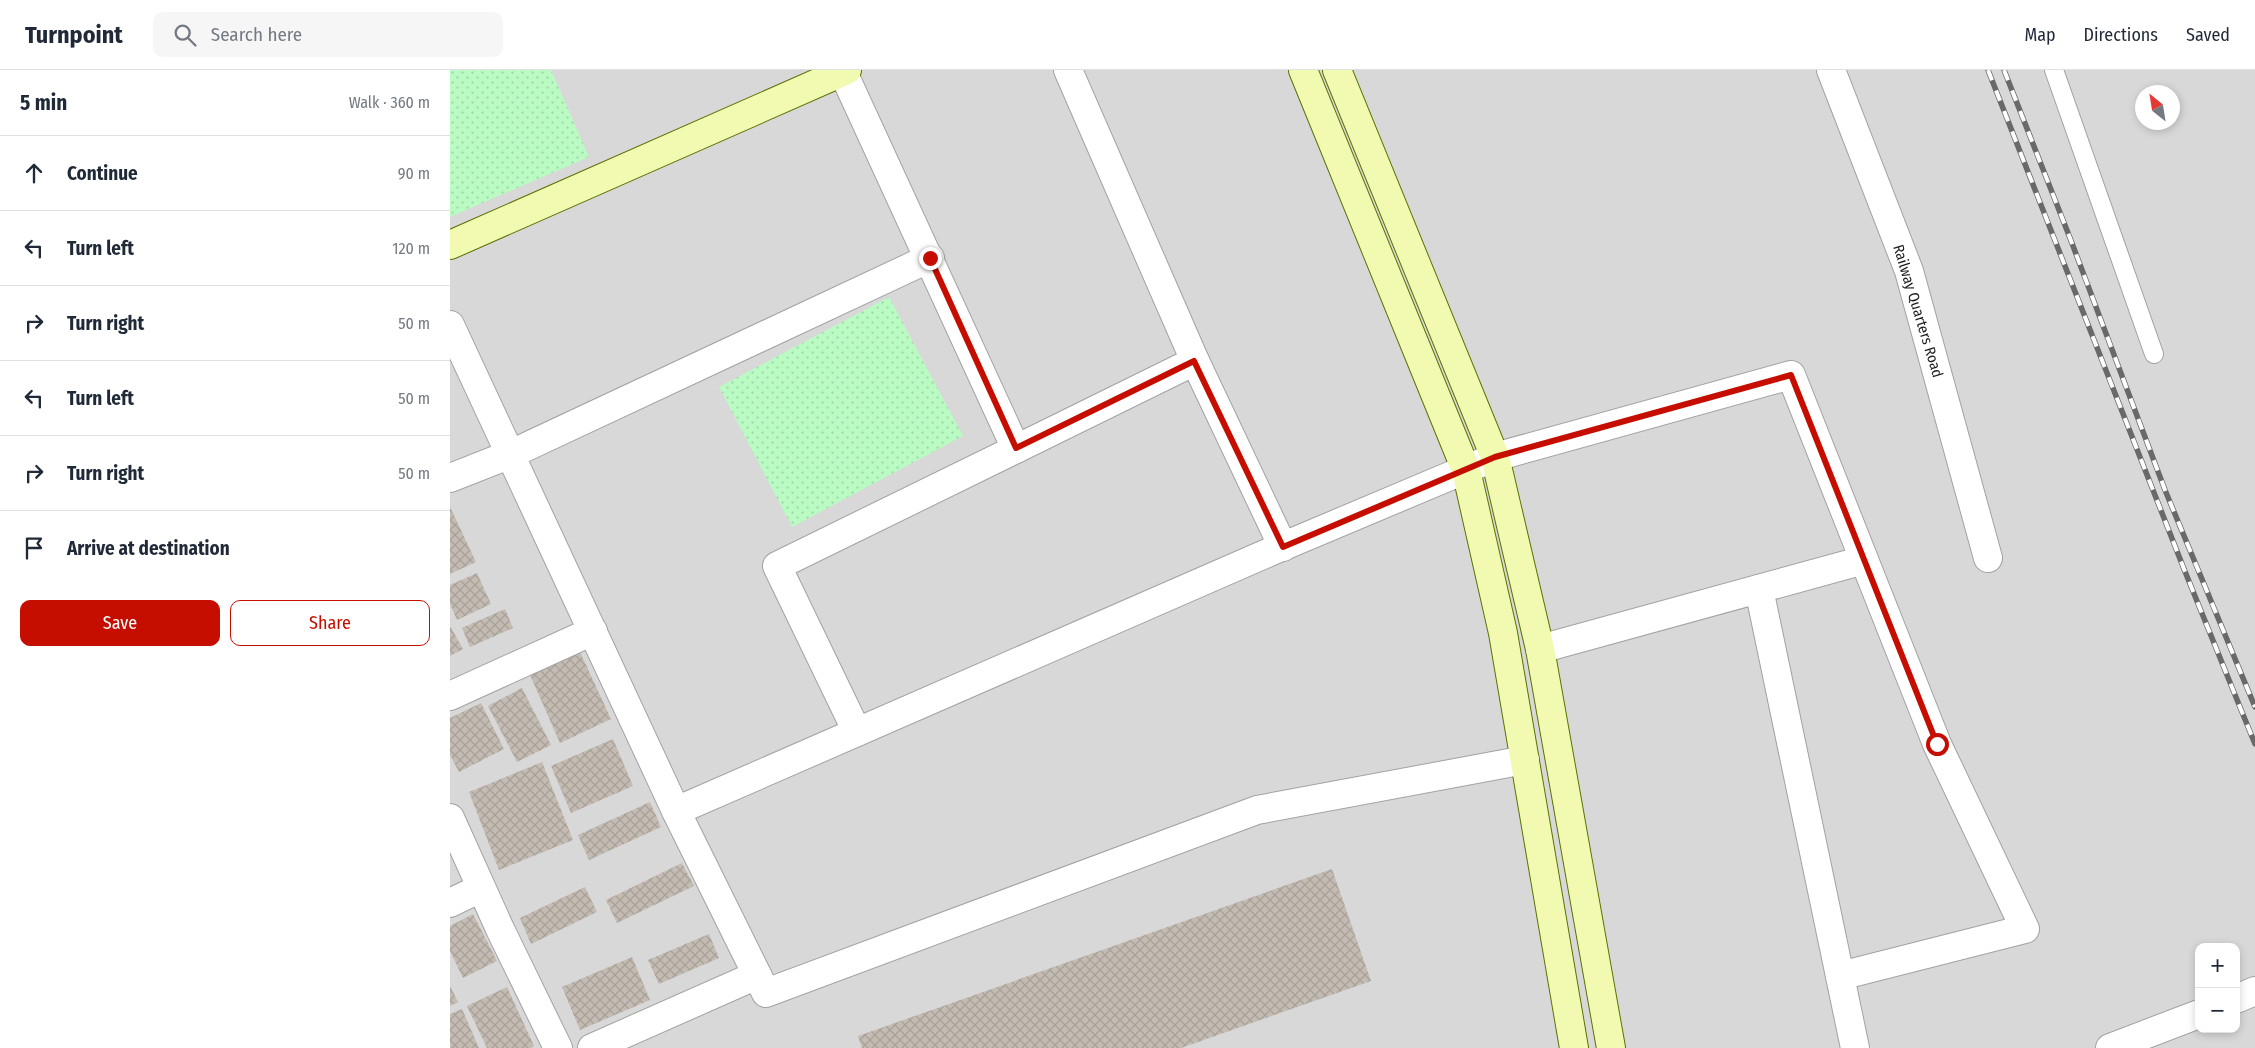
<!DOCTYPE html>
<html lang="en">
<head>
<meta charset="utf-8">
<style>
	body { margin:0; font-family:"Fira Sans Condensed",sans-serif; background:#f6f6f7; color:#1f2937 }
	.controls { position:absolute; right:15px; bottom:15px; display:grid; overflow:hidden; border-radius:10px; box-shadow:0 2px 8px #0003 }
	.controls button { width:45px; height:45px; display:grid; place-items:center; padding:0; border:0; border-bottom:1px solid #e0e1e3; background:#fff; color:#1f2937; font:25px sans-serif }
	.compass { position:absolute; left:1685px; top:15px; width:45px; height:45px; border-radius:50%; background:#fff; box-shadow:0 2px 8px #0003; rotate:330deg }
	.stop { position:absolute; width:15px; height:15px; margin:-11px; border:4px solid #c60e00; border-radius:50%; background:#fff }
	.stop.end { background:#c60e00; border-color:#fff; box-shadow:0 1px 5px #0008 }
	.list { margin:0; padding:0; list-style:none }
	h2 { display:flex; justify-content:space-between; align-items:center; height:65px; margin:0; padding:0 20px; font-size:21px }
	h2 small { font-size:16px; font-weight:400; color:#747a83 }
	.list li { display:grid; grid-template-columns:32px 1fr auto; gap:15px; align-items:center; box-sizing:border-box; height:75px; padding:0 20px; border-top:1px solid #e0e1e3 }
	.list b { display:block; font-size:19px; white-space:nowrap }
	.list em { font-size:16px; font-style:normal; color:#747a83 }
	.actions { display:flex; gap:10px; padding:15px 20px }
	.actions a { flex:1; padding:11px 0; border:1px solid #c60e00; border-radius:10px; text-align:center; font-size:18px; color:#c60e00 }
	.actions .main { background:#c60e00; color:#fff }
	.icon { flex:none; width:28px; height:28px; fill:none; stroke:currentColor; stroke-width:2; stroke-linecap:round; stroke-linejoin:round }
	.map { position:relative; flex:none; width:1805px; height:978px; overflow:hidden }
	header { display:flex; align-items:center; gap:30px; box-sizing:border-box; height:70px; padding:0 25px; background:#fff; border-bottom:1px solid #e0e1e3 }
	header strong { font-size:24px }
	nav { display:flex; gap:28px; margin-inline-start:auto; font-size:18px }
	.search { width:350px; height:45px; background:#f6f6f7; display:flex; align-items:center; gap:12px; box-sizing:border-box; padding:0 18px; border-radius:10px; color:#747a83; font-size:19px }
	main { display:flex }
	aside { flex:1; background:#fff }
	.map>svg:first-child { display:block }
	.residential { fill:#d9d8d8; fill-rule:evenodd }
	.park { fill:url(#park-dots) }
	.building { fill:url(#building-cross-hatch) }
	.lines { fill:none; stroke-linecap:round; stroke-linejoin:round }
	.lane-casing { stroke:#a2a2a2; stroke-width:20 }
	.street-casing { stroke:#a2a2a2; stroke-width:30 }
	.secondary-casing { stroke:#5d7103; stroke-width:30 }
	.lane { stroke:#fff; stroke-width:18 }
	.street { stroke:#fff; stroke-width:28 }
	.secondary { stroke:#f1fab0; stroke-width:28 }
	.rail-casing { stroke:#696969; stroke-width:5.5 }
	.rail { stroke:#fff; stroke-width:4; stroke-dasharray:11; stroke-linecap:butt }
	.route { stroke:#c60e00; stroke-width:6 }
	.labels { text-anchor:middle; stroke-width:4; stroke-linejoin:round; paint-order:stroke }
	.street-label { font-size:15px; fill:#1b1b1b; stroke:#fff }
</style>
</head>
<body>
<header>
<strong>Turnpoint</strong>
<div class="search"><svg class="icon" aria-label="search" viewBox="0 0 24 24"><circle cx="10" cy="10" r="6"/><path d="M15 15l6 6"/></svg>Search here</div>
<nav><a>Map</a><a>Directions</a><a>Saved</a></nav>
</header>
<main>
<aside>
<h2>5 min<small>Walk · 360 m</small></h2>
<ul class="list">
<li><svg class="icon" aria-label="ahead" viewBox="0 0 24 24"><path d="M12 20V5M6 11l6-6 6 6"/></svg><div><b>Continue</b></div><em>90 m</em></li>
<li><svg class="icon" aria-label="left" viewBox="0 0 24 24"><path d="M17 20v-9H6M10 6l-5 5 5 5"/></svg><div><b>Turn left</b></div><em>120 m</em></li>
<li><svg class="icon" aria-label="right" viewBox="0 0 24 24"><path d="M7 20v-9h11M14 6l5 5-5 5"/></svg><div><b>Turn right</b></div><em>50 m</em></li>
<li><svg class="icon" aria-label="left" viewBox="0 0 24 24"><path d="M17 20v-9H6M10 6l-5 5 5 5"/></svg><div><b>Turn left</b></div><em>50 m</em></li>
<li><svg class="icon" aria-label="right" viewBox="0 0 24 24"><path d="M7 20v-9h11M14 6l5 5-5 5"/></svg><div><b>Turn right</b></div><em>50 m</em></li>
<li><svg class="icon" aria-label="arrive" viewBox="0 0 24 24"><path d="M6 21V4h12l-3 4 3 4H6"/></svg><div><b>Arrive at destination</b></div></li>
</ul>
<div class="actions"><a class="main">Save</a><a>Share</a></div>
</aside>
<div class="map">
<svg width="1805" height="978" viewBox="0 0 1805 978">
	<defs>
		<pattern id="park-dots" width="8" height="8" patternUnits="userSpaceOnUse" patternTransform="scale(1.25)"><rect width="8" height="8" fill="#bafac3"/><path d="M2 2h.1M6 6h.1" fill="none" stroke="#9fd6a7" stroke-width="1.8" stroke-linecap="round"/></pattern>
		<pattern id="building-cross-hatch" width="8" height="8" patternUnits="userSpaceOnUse" patternTransform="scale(1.25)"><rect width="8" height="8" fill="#c4bcb3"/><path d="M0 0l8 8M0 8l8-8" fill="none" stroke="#a8a199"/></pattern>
	</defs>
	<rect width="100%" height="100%" fill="#ede9e0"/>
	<path class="residential" d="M0,0H1805V978H0ZM1692,22H1722V52H1692ZM1749,877H1786V959H1749Z"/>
	<g class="park">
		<polygon points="0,0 101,0 139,87 0,147"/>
		<polygon points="439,227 513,366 342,457 269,317"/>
	</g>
	<g class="building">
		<polygon points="0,437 26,492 0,504"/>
		<polygon points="27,503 41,534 7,550 0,534 0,515"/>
		<polygon points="55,539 63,558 20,577 12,558"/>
		<polygon points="0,556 13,579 0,586"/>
		<polygon points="130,582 161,649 110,673 80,605"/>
		<polygon points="72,618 101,675 67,692 38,636"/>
		<polygon points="31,633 54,679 9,702 0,685 0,648"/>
		<polygon points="163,669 183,716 121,743 101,696"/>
		<polygon points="92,692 123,770 49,800 19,722"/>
		<polygon points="200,732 211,757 139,790 128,765"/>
		<polygon points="232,793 244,816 167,853 156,830"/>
		<polygon points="882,799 921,911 731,978 412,978 408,966"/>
		<polygon points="135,817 147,842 81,874 70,848"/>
		<polygon points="23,844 47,891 13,908 0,881 0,856"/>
		<polygon points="259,864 269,888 209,914 198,890"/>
		<polygon points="182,887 200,930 130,960 112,917"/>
		<polygon points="0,916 8,932 0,936"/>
		<polygon points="57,917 84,976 81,978 37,978 17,936"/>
		<polygon points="12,939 29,978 0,978 0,944"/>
	</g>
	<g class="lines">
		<g class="lane-casing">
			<polyline id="lane" points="1604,0 1704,284"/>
		</g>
		<g class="street-casing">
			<g id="street">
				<polyline points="392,0 566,379 327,496 407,662"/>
				<polyline points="618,0 745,291 833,477"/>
				<polyline points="1381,0 1459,201 1538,488"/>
				<polyline points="0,255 226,741 316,923 807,740 1075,690"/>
				<polyline points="566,379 745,291"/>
				<polyline points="0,408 61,384 480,188"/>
				<polyline points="1309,519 1405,978"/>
				<polyline points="1090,579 1414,490"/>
				<polyline points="0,626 143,561"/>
				<polyline points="226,741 822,481 1045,387 1341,305 1487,674 1575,859 1390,906"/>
				<polyline points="0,748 50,859 108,978"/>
				<polyline points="0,833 31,818"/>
				<polyline points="1786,929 1805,921"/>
				<polyline points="142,978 307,905"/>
				<polyline points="1660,978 1749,944"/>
			</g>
		</g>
		<g class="secondary-casing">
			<g id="secondary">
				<polyline points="853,0 1016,400 1053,563 1124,978"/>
				<polyline points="887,0 1045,387 1090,579 1161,978"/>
				<polyline points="0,175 397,0"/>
			</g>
		</g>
		<use href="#lane" class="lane"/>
		<use href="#street" class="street"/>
		<use href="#secondary" class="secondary"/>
		<g class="rail-casing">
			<g id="rail">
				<polyline points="1538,0 1734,499 1805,674"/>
				<polyline points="1554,0 1620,168 1715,420 1805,637"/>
			</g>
		</g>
		<use href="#rail" class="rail"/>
	</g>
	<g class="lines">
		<polyline class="route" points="480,188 566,378 744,291 833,477 1045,387 1341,305 1487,674"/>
	</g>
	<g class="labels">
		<g class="street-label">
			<text transform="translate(1468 241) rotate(73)" y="5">Railway Quarters Road</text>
		</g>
	</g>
</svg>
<div class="controls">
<button>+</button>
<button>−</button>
</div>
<svg class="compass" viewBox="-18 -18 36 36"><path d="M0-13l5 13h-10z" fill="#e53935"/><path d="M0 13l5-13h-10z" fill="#747a83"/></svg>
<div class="stop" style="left:1487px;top:674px"></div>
<div class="stop end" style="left:480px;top:188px"></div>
</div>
</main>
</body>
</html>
